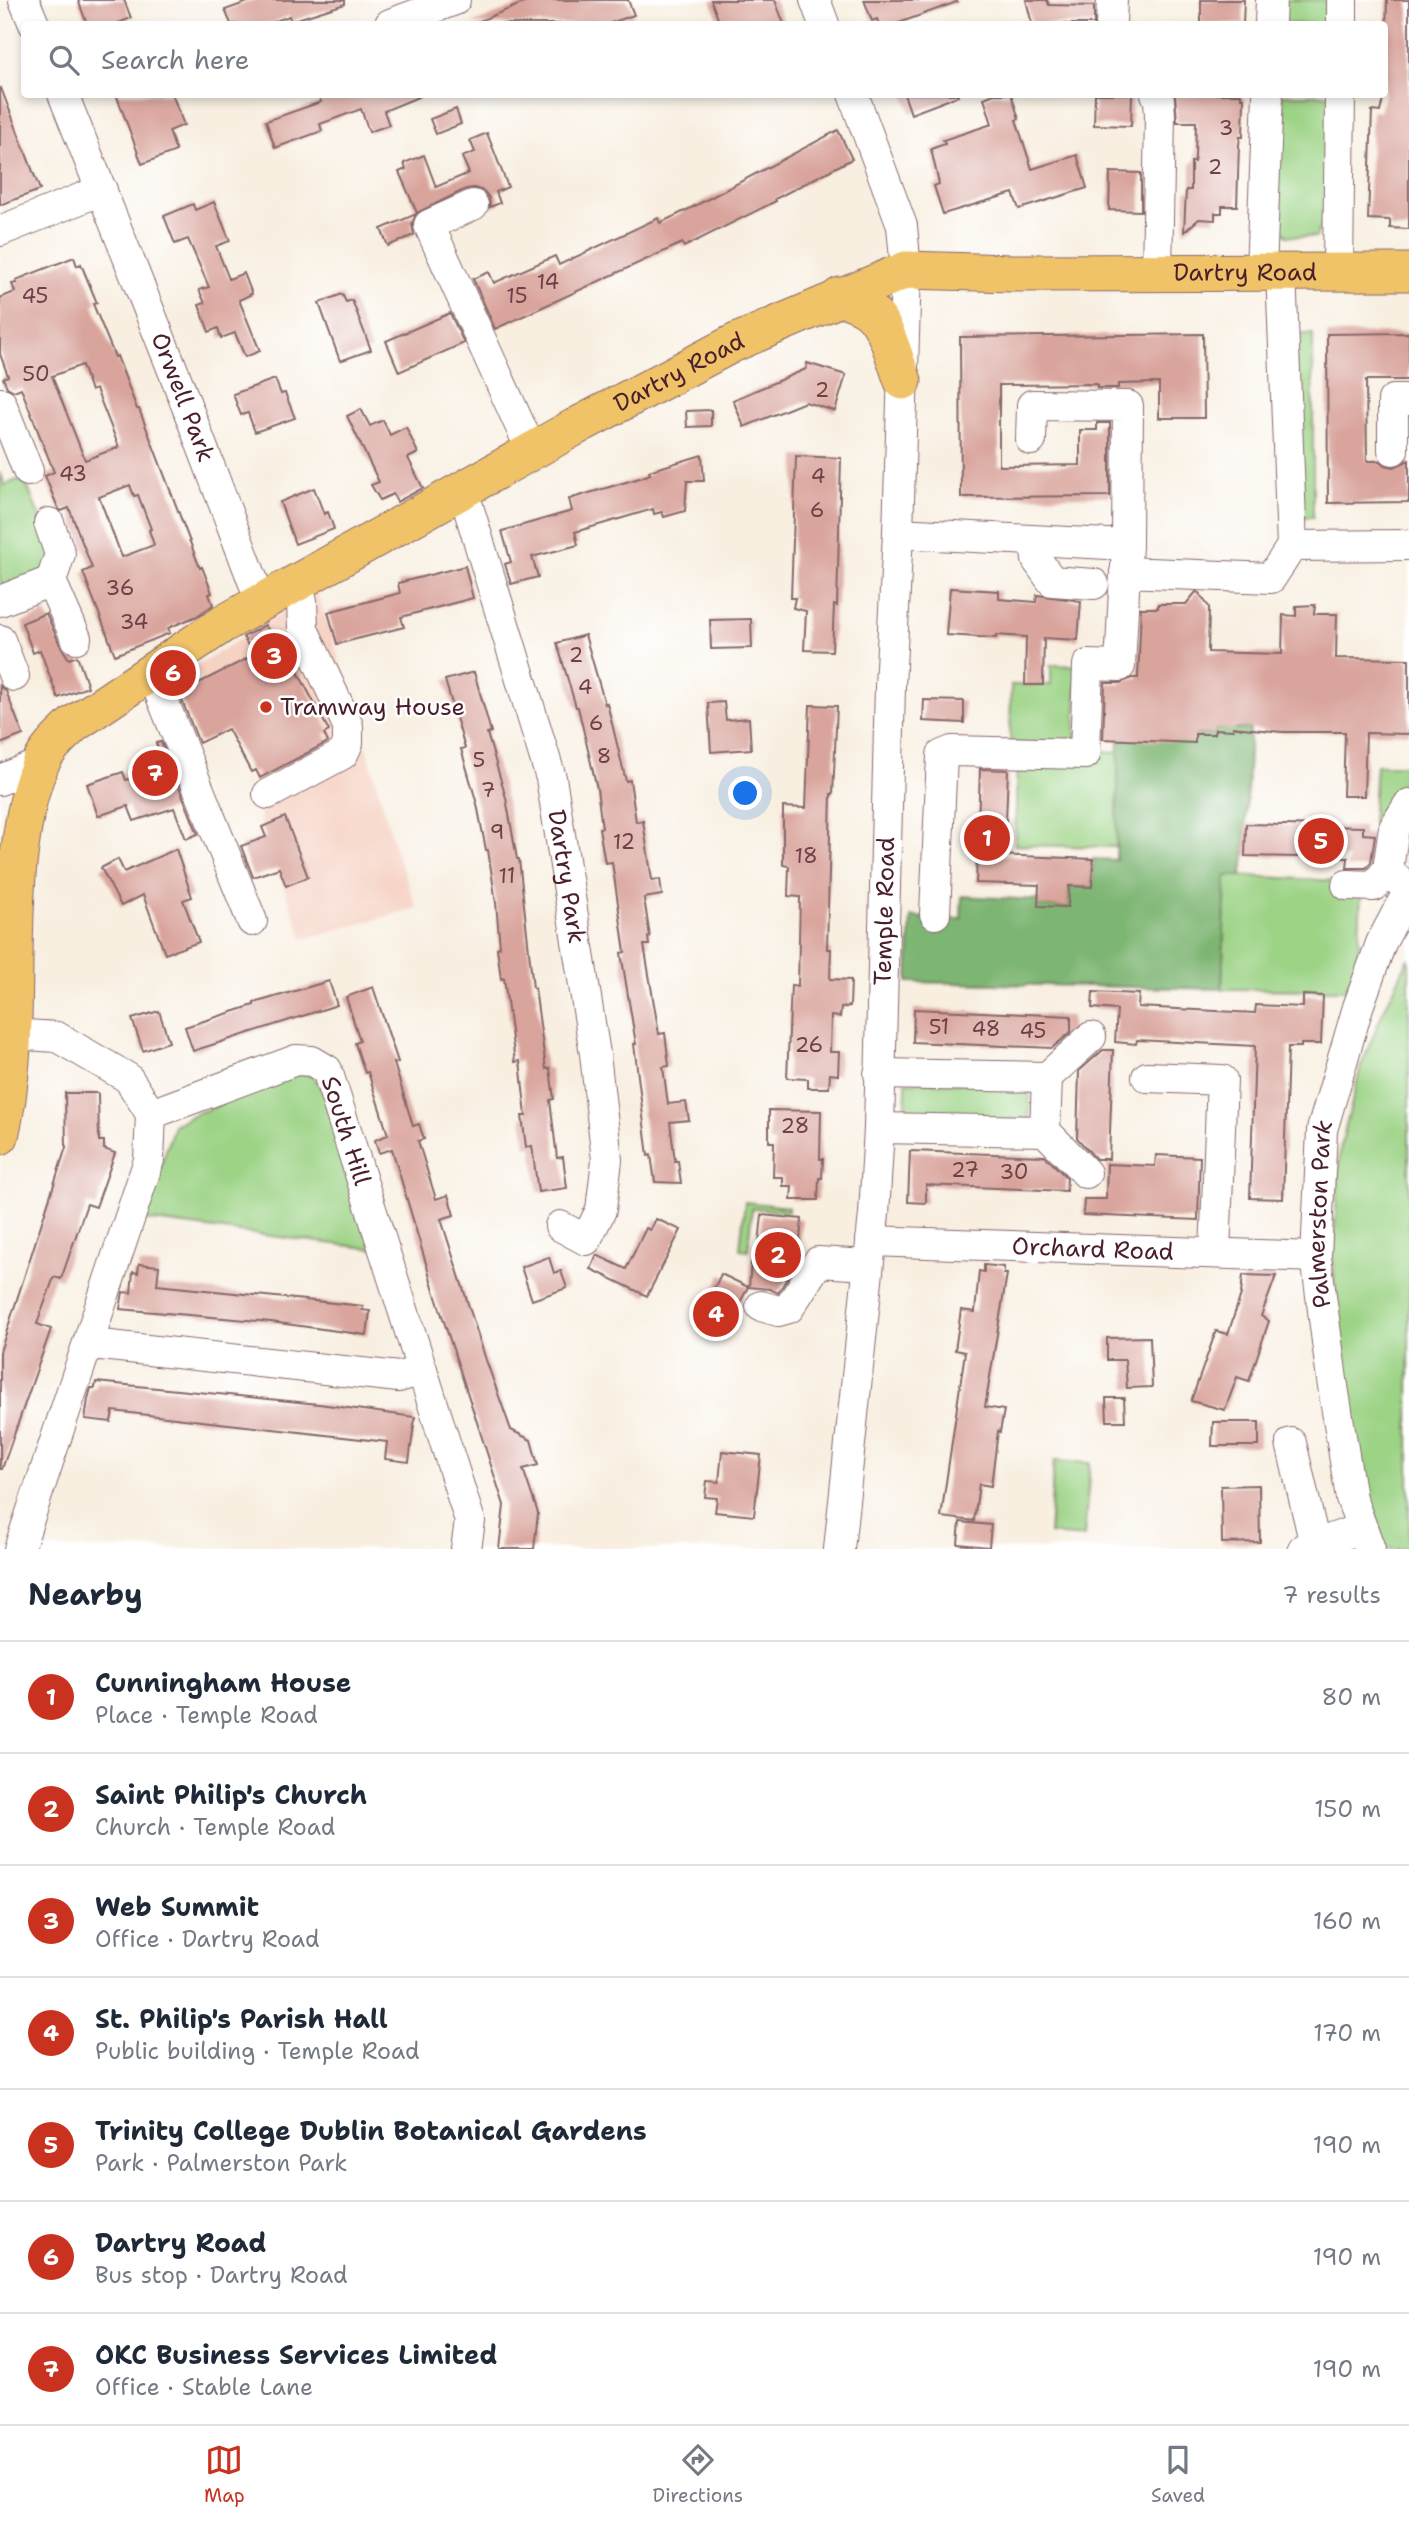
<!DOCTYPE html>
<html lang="en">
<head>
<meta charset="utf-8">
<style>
	body { margin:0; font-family:"Shantell Sans",sans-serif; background:#f2f2f3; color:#1f2937 }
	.you { position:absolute; left:746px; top:794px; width:24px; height:24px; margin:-18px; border:5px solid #fff; border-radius:50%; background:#1a73e8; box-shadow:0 0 0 10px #1a73e833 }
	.badge { display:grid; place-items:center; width:46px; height:46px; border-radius:50%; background:#c8321e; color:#fff; font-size:23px; font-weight:700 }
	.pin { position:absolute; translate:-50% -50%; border:4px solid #fff; box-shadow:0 2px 7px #0006 }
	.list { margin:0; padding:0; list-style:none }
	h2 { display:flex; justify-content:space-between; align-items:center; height:91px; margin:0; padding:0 28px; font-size:30px }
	h2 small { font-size:23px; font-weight:400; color:#747a83 }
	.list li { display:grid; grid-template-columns:46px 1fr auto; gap:21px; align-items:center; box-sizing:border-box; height:112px; padding:0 28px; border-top:2px solid #e0e1e3 }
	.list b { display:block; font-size:26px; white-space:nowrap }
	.list p { margin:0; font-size:23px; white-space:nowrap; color:#747a83 }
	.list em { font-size:23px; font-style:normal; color:#747a83 }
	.icon { flex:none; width:38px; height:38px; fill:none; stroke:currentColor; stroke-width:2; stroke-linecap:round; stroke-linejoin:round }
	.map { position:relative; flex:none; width:1409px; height:1549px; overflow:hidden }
	.search { position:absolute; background:#fff; box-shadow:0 4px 10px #0003; left:21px; right:21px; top:21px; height:77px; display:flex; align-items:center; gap:18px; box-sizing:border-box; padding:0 24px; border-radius:7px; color:#747a83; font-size:26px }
	.sheet { height:875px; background:#fff }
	nav { display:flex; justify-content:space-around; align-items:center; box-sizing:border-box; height:98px; border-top:2px solid #e0e1e3; background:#fff; font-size:19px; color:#747a83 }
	nav a { display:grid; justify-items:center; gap:4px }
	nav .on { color:#c8321e }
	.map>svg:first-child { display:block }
	.built { fill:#f6d2c3 }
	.green { fill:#9cd385; stroke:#737958; stroke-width:2 }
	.forest { fill:#7db572; stroke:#646a4e; stroke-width:2 }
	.building { fill:#d9a49c; fill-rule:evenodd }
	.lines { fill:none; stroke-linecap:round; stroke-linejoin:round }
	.minor-casing { stroke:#87686b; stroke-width:32 }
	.major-casing { stroke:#87686b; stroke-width:39 }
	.minor { stroke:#fff; stroke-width:30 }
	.major { stroke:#f0c369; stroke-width:37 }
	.poi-dot { fill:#c8321e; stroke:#fff; stroke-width:2.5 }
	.labels { text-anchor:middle; stroke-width:5; stroke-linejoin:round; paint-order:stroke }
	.number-label { font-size:21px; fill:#6e4047 }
	.street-label { font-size:24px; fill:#4a1f2b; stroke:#fff }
	.poi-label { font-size:24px; fill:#4a1f2b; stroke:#fff; text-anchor:start }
</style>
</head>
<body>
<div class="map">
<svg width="1409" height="1549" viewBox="0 0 1409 1549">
	<rect width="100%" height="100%" fill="#fff"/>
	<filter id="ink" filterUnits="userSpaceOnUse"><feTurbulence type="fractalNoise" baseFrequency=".0143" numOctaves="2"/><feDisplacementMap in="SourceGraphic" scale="14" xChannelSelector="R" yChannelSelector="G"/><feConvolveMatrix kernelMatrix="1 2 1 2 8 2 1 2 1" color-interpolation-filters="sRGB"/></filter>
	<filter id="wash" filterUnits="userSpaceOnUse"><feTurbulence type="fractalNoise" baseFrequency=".00686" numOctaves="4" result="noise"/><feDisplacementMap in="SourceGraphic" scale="28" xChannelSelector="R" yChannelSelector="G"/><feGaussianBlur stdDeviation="1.57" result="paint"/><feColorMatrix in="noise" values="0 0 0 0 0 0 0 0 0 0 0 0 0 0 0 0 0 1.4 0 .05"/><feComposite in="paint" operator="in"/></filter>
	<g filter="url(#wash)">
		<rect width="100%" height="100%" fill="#f8efe1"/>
		<polygon class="built" points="317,591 361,728 396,852 417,908 303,939 262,827 251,772 195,667"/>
		<g class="green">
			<polygon points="1280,0 1334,0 1334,24 1279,24"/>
			<polygon points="1278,95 1332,95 1329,220 1320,227 1316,237 1287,236 1275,219"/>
			<polygon points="1293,334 1313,334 1313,517 1301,517"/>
			<polygon points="0,473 5,485 17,480 26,483 54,553 50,571 5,592 0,580"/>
			<polygon points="1051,665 1077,666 1075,744 1010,743 1011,685 1051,685"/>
			<polygon points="1100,751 1119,752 1117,847 1015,845 1017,760 1099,762"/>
			<polygon points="1376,765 1409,765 1409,790 1395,821 1372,823"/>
			<polygon points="1226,875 1337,881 1361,893 1358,962 1346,990 1222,989"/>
			<polygon points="1409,958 1409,1549 1385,1549 1343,1396 1333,1257 1340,1150 1361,1066 1383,1012"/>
			<polygon points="295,1072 313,1076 324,1092 375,1249 144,1220 174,1125 197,1113 216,1107 234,1092"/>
			<polygon points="906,1082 1030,1084 1029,1122 906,1119"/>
			<polygon points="745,1202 788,1207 788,1212 752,1208 748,1250 740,1249"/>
			<polygon points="1054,1461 1090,1463 1084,1537 1049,1534"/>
		</g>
		<polygon class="forest" points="1215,729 1250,729 1244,865 1241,876 1226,876 1222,989 908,982 911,917 961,919 962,896 1038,900 1039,906 1068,907 1069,886 1092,887 1093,859 1116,860 1119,739 1214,734"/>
		<g id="blocks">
			<g class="building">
				<polygon points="78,0 124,0 131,18 116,24 87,24"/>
				<polygon points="253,0 345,0 345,4 291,21 289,16 268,24 231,24 225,10"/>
				<polygon points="531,0 628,0 634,15 608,24 472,24"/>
				<polygon points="711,0 775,0 784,24 720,24"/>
				<polygon points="864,0 956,0 957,2 896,24 879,24 877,19 872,21"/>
				<polygon points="1026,0 1047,0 1049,5 1094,6 1094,24 1032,24"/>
				<polygon points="1201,0 1244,0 1243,24 1201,23"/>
				<polygon points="1387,0 1409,0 1409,229 1390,228 1390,220 1368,219 1372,111 1380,112 1384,94"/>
				<polygon points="1,88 40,190 0,205 0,89"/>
				<polygon points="116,94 172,94 184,125 169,131 176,151 142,164"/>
				<polygon points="318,94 423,94 423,95 384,111 389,125 369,132 361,109 320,124 322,131 275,148 266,121 321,102"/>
				<polygon points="904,94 958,94 958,96 911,114"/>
				<polygon points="994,94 1011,94 1019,119 1016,120 1032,169 1077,155 1087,188 1019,209 1013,193 943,214 934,186 939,184 931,149 945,144 943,140 992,124 984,98"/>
				<polygon points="1095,94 1132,94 1131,126 1094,125"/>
				<polygon points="1175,94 1241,94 1241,98 1244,98 1243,137 1240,137 1239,145 1237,206 1222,206 1222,213 1215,213 1215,220 1199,219 1184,232 1186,190 1191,190 1191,162 1194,162 1195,157 1196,122 1177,122"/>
				<polygon points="456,109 461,124 436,134 430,119"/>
				<polygon points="838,130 852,159 775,199 776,201 684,247 682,243 495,329 473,279 489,272 494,283 555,256 559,265 658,218 660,223 691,208"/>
				<polygon points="487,133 508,187 496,192 500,203 490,207 489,198 484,191 474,188 466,189 417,213 399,172 406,169 404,163 424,155 436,187 469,173 462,157 475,152 470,140"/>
				<polygon points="1110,172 1141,173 1141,211 1109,210"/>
				<polygon points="214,202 230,241 216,246 229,279 244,273 252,294 239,300 260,351 245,357 235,333 221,338 218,328 209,332 199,305 205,303 199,290 209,287 188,239 175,244 164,216 193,204 195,210"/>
				<polygon points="416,214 412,224 414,235 388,246 381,229"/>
				<path d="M74,257L77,266L81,264L97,303L93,304L115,357L117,356L137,409H139L200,568L202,567L212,593L209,594L213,605L197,616L168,628L170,633L115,655L83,572L92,568L69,508L61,511L58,508L45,476L54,472L21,388L14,391L7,387L3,378L8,376L0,354V298L15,292L12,284L17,283L16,280ZM82,365L91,391L96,389L119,447L85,460L52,376ZM130,485L134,496L138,495L151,529L149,530L154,545L122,557L99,497Z"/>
				<polygon points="342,294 346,302 352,300 371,350 340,361 319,303"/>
				<polygon points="450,313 464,343 399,372 386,341"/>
				<polygon points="1409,333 1409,380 1366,380 1367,461 1380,461 1385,465 1394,467 1409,460 1409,502 1328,503 1327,334"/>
				<polygon points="1203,334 1204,418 1159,418 1159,383 1118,384 1118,388 1097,388 1097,384 999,385 999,466 1080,465 1080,430 1097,430 1097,423 1110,423 1110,496 961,497 960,337"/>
				<polygon points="807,363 846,375 835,411 805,402 744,427 733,400 806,369"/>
				<polygon points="275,379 281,394 285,393 295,418 255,432 248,413 241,415 233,394"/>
				<polygon points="361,409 370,426 383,420 390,435 406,427 418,453 408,458 423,488 397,502 393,494 380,500 371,485 379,482 347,416"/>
				<polygon points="711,410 711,426 687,427 686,411"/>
				<polygon points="702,455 704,481 687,481 685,511 664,517 662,512 654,514 653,509 575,532 578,545 532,557 538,577 511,584 505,564 511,562 502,531 572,511 569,499 643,477 650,474 649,471"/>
				<polygon points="796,456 841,458 837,606 834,605 832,651 804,650 806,611 793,608 795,598 791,598"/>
				<polygon points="314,488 324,514 328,512 334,529 295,544 280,502"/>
				<polygon points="465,566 473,598 401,617 404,627 337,644 328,612 400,593 398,583"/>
				<polygon points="950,588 999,591 999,599 1036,602 1037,595 1081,601 1078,640 1044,638 1043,685 1025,685 1026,637 996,635 996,638 946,635"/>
				<polygon points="1196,592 1199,593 1209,607 1208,652 1282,654 1283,615 1296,616 1296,606 1315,605 1314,614 1337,614 1336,658 1409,659 1409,734 1366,733 1364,796 1343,796 1345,732 1282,732 1233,727 1233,730 1215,729 1214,734 1195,734 1195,743 1103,739 1105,683 1120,683 1132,678 1138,678 1141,608 1158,608 1158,604 1186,604"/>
				<polygon points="46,613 60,645 69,659 77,656 88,687 58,698 40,650 33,653 22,623"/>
				<polygon points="751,619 752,648 711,649 710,620"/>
				<polygon points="265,625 276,643 281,640 329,731 324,734 328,742 260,778 256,770 251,772 228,729 199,743 179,693 254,655 243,637"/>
				<polygon points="585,635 605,704 607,703 626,781 630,780 636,822 643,821 652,880 660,879 662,895 644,898 650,937 648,937 649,945 644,945 659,1034 665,1033 669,1066 663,1067 668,1104 686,1102 689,1120 670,1122 675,1161 678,1161 681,1183 655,1182 651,1155 648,1156 634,1044 636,1044 621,953 625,952 612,862 605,863 599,828 602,828 597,789 578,707 576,707 557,643"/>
				<polygon points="474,672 491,732 487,733 506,798 517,859 519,859 533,988 535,988 546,1069 550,1068 554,1099 550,1100 557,1158 563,1157 567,1188 538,1192 532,1146 526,1147 522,1116 526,1116 520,1061 515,1062 504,978 501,979 497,948 500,947 496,903 488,850 486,850 477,804 461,749 465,748 445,680"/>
				<polygon points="0,686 6,691 23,735 0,744"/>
				<polygon points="924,700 964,701 964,723 923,721"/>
				<polygon points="724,702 726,720 749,718 751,749 711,752 708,703"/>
				<polygon points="810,705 837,706 833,794 831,794 827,949 831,949 830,979 851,980 850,1006 841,1008 840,1017 831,1016 830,1052 839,1052 838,1075 830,1074 829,1088 808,1088 808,1079 787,1078 791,985 798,986 800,897 788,896 789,866 783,865 783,807 806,808"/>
				<polygon points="161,742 198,834 186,839 174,808 134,821 128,806 98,816 87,784 123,772 126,780 165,767 156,743"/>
				<polygon points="980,769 1008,770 1006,821 998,821 997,855 1093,859 1092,887 1069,886 1068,907 1038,906 1039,885 976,883"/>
				<polygon points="285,817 308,877 286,886 279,868 253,877 241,846 266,837 262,827"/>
				<polygon points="1246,824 1363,827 1363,834 1375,835 1371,862 1366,868 1347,868 1348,858 1245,856"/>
				<polygon points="176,849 192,897 183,900 199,942 165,954 143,895 121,906 101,868 118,859 124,872"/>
				<polygon points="329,981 337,1005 193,1051 185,1027 254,1005 254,1003"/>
				<polygon points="373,987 398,1062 394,1063 413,1126 419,1124 424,1139 418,1141 436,1199 448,1195 454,1215 441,1219 486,1360 511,1430 531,1440 538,1465 523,1469 538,1513 534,1549 499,1549 504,1505 436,1297 392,1149 379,1153 375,1140 388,1135 368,1072 365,1073 355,1043 360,1041 346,997"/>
				<polygon points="1093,992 1139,994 1138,1007 1255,1013 1256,1005 1303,1007 1303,995 1323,996 1321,1044 1301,1044 1301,1047 1288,1047 1283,1199 1250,1198 1255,1046 1137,1040 1136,1044 1115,1042 1117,1010 1092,1008"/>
				<polygon points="914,1009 1071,1016 1071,1032 1052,1048 913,1042"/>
				<polygon points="159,1011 169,1042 143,1051 132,1019"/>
				<polygon points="1103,1050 1113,1050 1109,1159 1096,1159 1077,1138 1079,1071"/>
				<polygon points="65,1093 98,1093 99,1141 104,1141 104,1149 115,1153 96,1207 87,1204 61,1279 54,1277 37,1324 51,1329 2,1469 0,1469 0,1352 66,1147"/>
				<polygon points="769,1110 821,1111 820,1159 823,1159 822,1178 819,1178 818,1200 791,1200 792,1186 783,1186 783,1177 773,1177 774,1142 769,1142"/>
				<polygon points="910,1151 1045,1156 1067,1178 1066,1191 926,1185 926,1203 908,1202"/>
				<polygon points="1156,1155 1200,1157 1198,1220 1083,1215 1084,1199 1106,1199 1107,1164 1155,1166"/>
				<polygon points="762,1215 802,1219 798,1261 778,1293 770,1289 749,1287 751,1262 757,1263"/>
				<polygon points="656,1219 681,1230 647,1296 591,1269 597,1255 626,1269 646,1228 650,1230"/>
				<polygon points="549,1257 554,1273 561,1271 567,1288 532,1300 521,1267"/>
				<polygon points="139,1264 159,1266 157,1285 363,1306 362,1310 370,1311 367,1335 271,1322 120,1309 123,1292 131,1293 133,1272 138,1273"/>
				<polygon points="984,1265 1004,1267 1004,1274 1007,1274 985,1407 1004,1410 1000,1432 998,1431 991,1486 979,1484 974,1521 941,1517 965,1352 955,1350 961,1310 975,1312 979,1271 984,1272"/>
				<polygon points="721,1274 748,1287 740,1303 736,1301 722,1335 697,1324"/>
				<polygon points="1243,1275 1276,1276 1261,1316 1269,1321 1249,1381 1237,1377 1225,1410 1191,1401 1216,1331 1228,1334 1241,1294"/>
				<polygon points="1150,1337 1152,1387 1127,1388 1125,1360 1107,1360 1107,1338"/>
				<polygon points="96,1382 319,1404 415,1417 409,1462 385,1459 387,1442 113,1411 111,1422 85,1419 88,1399 91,1388 95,1388"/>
				<polygon points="1106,1398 1124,1398 1125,1421 1107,1421"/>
				<polygon points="1213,1422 1259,1422 1259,1446 1212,1446"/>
				<polygon points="722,1451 761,1455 754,1516 715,1512 717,1498 705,1497 707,1481 719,1482"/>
				<polygon points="1259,1485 1260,1542 1222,1543 1221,1486"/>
				<polygon points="960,1522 991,1525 989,1547 958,1544"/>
			</g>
		</g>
	</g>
	<g filter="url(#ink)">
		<use href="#blocks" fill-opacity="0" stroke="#87686b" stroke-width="2"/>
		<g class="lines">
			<g class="minor-casing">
				<g id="minor">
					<polyline points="24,0 34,24"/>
					<polyline points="815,0 824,24"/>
					<polyline points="390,24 455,0"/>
					<polyline points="1111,24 1112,0"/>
					<polyline points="1270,24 1271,0"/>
					<polyline points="1342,24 1342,0"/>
					<path id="s1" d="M63,94L178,383L261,602"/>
					<polyline points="1156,94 1159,100 1160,116 1157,272"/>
					<polyline points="473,205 429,225 532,452"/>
					<polyline points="0,231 102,190"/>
					<polyline points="1261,272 1268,94"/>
					<polyline points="1281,272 1292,546"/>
					<polyline points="1338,272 1340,94"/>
					<polyline points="1,403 28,471"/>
					<polyline points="1031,440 1032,405 1128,406 1127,545"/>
					<polyline points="1393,450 1393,400 1409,400"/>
					<path id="s2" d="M463,490L551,778L595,1054L607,1160L601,1210L586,1240L560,1226"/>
					<polyline points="49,523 60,554 51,581"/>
					<polyline points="898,533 1127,545 1126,564"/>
					<polyline points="1035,541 1037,560 1052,581 1094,584"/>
					<polyline points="0,601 51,581 76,638"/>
					<polyline points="0,640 14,676"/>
					<polyline points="151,671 252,921"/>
					<polyline points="0,780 41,763"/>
					<polyline points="268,794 343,754 348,743 348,726 303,629 302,601 296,582"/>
					<polyline points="1409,804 1394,828 1388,869 1396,879 1409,886"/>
					<polyline points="1347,885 1374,886 1388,869"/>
					<polyline points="935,914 942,755 952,751 1085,754 1088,665 1120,666 1125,572 1271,578 1292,546 1409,545"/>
					<polyline points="11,1034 57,1037 128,1078 151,1114 149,1160 19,1549"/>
					<polyline points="1047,1077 1091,1037"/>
					<polyline points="1147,1077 1222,1080 1215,1252"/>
					<path id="s3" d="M151,1114L296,1060L312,1061L327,1070L470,1521L466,1549"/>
					<polyline points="879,1128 1045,1131 1047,1077 879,1074"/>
					<polyline points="1045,1131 1086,1173"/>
					<path id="s4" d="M871,1241L1316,1257"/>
					<polyline points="761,1306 778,1311 789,1308 818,1262 868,1265"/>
					<polyline points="89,1341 101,1345 399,1377 422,1370"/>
					<polyline points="1291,1443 1316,1549"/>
					<path id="s5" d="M839,1549L874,1214L879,1128L890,686L898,533L906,270L902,226L853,94"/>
					<polyline points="1303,1549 1362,1528"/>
					<path id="s6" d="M1370,1549L1351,1498L1332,1380L1316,1257L1322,1130L1358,1007L1381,943L1409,890"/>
				</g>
			</g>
			<g class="major-casing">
				<g id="major">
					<path d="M840,296C849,301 862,304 870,311C888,327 894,359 903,381"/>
					<path id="s7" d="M0,1136C21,1047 9,954 18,864C22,830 27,796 40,765C47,748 62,736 74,724L223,624L575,427L734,343L906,270L1012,273L1409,272"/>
				</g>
			</g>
			<use href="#minor" class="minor"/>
			<use href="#major" class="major"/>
		</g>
	</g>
	<circle class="poi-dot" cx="266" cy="707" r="7"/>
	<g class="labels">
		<g class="number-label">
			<text x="1226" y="135">3</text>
			<text x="1215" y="174">2</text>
			<text x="548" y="289">14</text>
			<text x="35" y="303">45</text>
			<text x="517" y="303">15</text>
			<text x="36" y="381">50</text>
			<text x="822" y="397">2</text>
			<text x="73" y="481">43</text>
			<text x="818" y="483">4</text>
			<text x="817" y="517">6</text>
			<text x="120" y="595">36</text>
			<text x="134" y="629">34</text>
			<text x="576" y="662">2</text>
			<text x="585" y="694">4</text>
			<text x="596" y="730">6</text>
			<text x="604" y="763">8</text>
			<text x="479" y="767">5</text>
			<text x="488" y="797">7</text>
			<text x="497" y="839">9</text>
			<text x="624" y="849">12</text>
			<text x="806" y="863">18</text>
			<text x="507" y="883">11</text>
			<text x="939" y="1034">51</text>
			<text x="986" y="1036">48</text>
			<text x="1033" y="1038">45</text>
			<text x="809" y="1052">26</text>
			<text x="795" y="1133">28</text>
			<text x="965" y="1177">27</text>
			<text x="1014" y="1179">30</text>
		</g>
		<g class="street-label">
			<text dy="8" stroke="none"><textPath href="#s7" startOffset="1717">Dartry Road</textPath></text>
			<text dy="8" stroke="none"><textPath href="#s7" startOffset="1129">Dartry Road</textPath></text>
			<text dy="8" stroke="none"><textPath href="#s1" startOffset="326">Orwell Park</textPath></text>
			<text dy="8" stroke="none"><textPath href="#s2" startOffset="401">Dartry Park</textPath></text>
			<text dy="8" stroke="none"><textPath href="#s5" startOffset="640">Temple Road</textPath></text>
			<text dy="8" stroke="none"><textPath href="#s3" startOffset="252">South Hill</textPath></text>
			<text dy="8" stroke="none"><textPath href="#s6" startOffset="341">Palmerston Park</textPath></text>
			<text dy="8" stroke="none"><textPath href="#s4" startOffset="222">Orchard Road</textPath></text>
		</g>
		<g class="poi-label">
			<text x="280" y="715">Tramway House</text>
		</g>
	</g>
</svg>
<div class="you"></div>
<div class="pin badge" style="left:987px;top:838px">1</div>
<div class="pin badge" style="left:778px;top:1255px">2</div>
<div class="pin badge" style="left:274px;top:656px">3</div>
<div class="pin badge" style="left:716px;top:1314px">4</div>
<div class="pin badge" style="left:1321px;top:841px">5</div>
<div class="pin badge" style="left:173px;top:673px">6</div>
<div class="pin badge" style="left:155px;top:773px">7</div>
<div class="search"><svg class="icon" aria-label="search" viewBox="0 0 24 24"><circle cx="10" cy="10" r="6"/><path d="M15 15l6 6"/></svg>Search here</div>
</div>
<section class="sheet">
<h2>Nearby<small>7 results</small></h2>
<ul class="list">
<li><span class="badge">1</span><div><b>Cunningham House</b><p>Place · Temple Road</p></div><em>80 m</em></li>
<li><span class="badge">2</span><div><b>Saint Philip's Church</b><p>Church · Temple Road</p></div><em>150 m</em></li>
<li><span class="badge">3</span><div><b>Web Summit</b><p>Office · Dartry Road</p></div><em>160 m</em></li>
<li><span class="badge">4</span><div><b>St. Philip's Parish Hall</b><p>Public building · Temple Road</p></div><em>170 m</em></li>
<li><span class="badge">5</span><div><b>Trinity College Dublin Botanical Gardens</b><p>Park · Palmerston Park</p></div><em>190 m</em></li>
<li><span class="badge">6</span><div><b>Dartry Road</b><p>Bus stop · Dartry Road</p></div><em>190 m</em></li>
<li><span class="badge">7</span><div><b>OKC Business Services Limited</b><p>Office · Stable Lane</p></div><em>190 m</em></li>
</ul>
</section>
<nav>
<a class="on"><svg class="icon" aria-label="map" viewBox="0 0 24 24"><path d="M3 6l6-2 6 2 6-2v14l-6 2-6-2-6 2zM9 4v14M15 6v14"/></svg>Map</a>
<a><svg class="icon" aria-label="directions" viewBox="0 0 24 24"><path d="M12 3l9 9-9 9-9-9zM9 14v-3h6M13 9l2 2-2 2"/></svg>Directions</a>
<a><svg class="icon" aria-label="saved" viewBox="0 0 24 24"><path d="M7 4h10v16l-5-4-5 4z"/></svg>Saved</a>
</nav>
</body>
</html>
